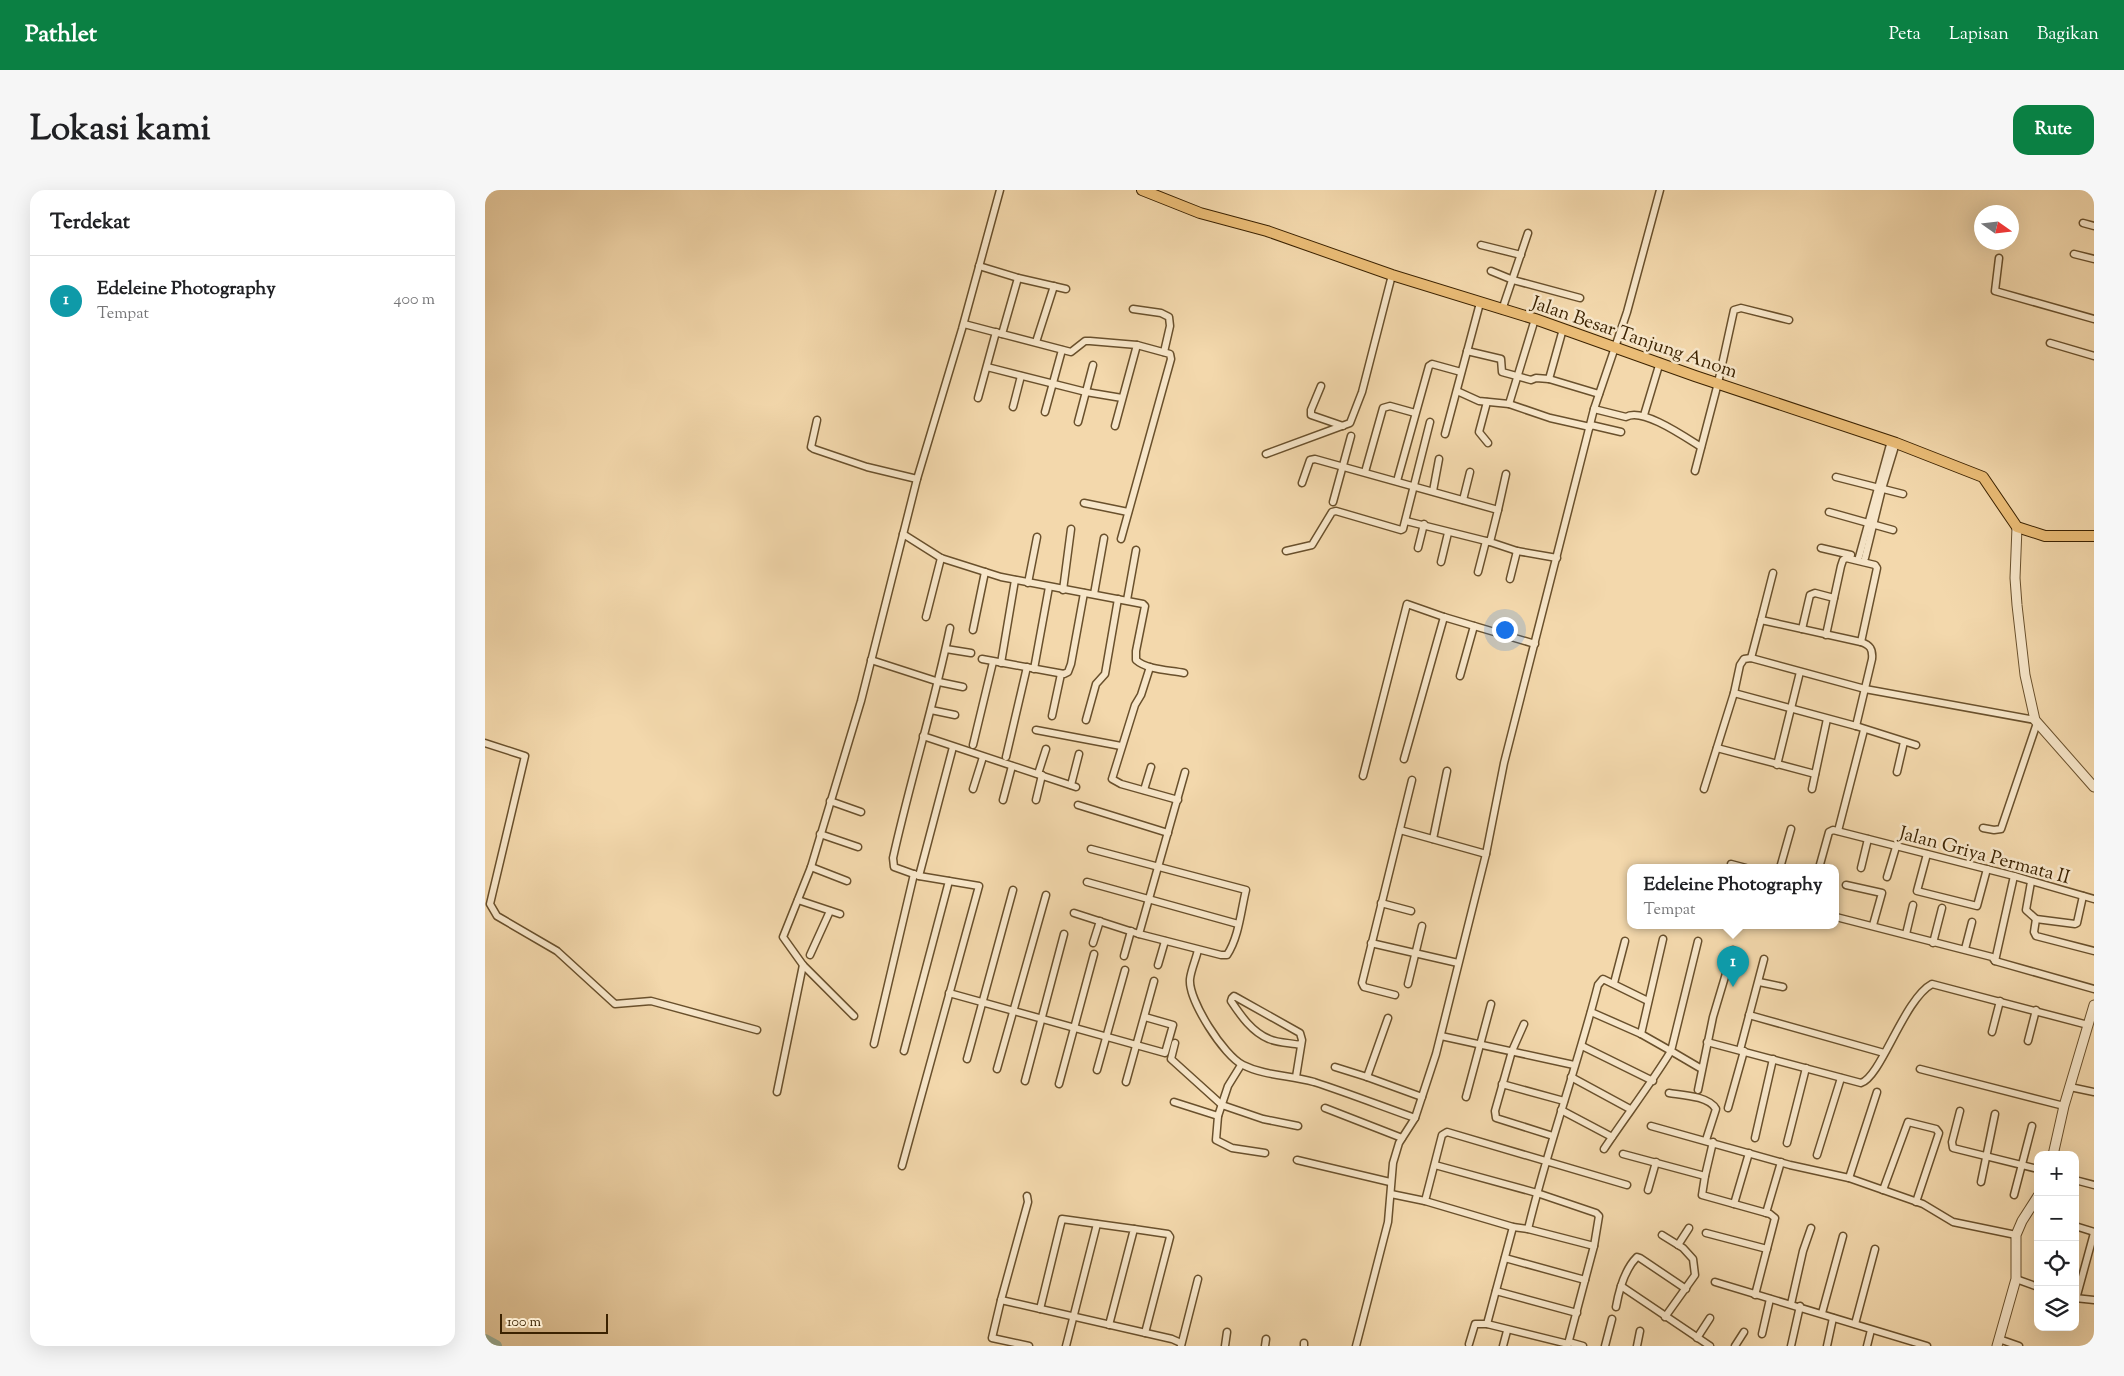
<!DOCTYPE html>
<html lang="id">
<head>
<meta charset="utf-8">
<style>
	body { margin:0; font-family:"Sorts Mill Goudy",serif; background:#f6f6f6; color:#202124 }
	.controls { position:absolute; right:15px; bottom:15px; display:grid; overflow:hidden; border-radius:10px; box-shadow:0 5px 20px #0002 }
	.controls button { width:45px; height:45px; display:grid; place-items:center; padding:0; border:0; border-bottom:1px solid #e0e0e0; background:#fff; color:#202124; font:25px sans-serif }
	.compass { position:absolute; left:1489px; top:15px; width:45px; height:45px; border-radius:50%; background:#fff; box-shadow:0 5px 20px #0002; rotate:104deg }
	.scale { position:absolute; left:15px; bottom:12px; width:108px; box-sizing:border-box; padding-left:5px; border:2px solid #3b2201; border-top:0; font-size:14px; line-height:18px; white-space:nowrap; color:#3b2201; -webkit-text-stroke:4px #f7e6c9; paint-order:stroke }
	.you { position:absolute; left:1019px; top:439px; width:18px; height:18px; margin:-12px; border:4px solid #fff; border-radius:50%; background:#1a73e8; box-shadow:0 0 0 8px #1a73e833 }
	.badge { display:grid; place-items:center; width:32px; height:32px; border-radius:50%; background:#0b8043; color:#fff; font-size:16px; font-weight:700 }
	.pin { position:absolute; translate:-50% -41px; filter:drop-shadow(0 1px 2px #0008) }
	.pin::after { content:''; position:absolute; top:26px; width:18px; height:15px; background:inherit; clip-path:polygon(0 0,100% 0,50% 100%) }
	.popup { position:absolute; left:1142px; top:674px; width:212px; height:65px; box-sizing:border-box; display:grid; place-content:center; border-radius:10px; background:#fff; filter:drop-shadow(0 1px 4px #0005); font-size:16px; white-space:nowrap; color:#757577 }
	.popup b { font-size:19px; color:#202124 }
	.popup::after { content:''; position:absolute; left:50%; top:100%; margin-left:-10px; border:10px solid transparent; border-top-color:#fff }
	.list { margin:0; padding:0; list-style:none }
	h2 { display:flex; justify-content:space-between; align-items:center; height:65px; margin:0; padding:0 20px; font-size:21px }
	h2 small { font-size:16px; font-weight:400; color:#757577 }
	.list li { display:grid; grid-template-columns:32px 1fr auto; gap:15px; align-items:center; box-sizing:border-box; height:90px; padding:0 20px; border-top:1px solid #e0e0e0 }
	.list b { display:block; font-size:19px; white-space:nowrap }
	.list p { margin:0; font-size:16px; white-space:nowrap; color:#757577 }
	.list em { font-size:16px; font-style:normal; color:#757577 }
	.icon { flex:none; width:28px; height:28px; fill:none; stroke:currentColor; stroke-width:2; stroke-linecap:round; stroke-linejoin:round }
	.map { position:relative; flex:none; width:1609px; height:1156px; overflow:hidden; border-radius:15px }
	header { display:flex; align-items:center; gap:30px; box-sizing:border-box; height:70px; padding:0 25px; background:#0b8043; color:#fff }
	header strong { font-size:24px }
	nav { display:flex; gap:28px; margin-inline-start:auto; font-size:18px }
	.intro { display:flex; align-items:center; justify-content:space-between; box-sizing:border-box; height:120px; padding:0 30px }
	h1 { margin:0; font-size:35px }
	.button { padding:12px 22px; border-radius:15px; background:#0b8043; color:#fff; font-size:18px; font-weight:700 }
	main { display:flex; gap:30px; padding:0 30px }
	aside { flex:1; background:#fff; border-radius:15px; box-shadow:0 5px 20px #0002 }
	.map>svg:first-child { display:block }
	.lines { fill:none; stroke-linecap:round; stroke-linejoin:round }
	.river { stroke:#9cbaa6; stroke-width:12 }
	.minor-casing { stroke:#69502c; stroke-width:9 }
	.tertiary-casing { stroke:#69502c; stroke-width:11 }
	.primary-casing { stroke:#3b2201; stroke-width:12 }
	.minor { stroke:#f7e6c9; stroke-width:6 }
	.tertiary { stroke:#f7e6c9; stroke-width:9 }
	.primary { stroke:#eabc76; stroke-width:10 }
	.labels { text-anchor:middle; stroke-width:5; stroke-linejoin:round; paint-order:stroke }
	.street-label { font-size:19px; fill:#3b2201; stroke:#f7e6c9 }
</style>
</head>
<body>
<header>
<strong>Pathlet</strong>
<nav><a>Peta</a><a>Lapisan</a><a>Bagikan</a></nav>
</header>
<div class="intro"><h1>Lokasi kami</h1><a class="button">Rute</a></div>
<main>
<aside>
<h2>Terdekat<small></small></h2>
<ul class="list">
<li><span class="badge" style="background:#0f9aa8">1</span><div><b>Edeleine Photography</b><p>Tempat</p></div><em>400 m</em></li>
</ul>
</aside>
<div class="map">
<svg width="1609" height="1156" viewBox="0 0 1609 1156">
	<rect width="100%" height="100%" fill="#f3d8ac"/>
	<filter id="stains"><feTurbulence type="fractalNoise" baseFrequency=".004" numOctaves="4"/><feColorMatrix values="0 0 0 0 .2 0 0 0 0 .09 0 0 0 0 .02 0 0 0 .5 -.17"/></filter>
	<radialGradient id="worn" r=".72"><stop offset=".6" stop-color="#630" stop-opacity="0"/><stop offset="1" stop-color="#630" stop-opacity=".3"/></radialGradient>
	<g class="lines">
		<polyline class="river" points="0,1150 11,1156"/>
		<g class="minor-casing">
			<g id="minor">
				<polyline points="1598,33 1609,36"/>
				<polyline points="996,55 1036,65"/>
				<polyline points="1589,64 1609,69"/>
				<polyline points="1514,68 1510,101 1609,129"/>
				<polyline points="1006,81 1028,90 1095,108"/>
				<polyline points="533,88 581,99"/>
				<polyline points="648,119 676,123 684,127 685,136 679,162"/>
				<polyline points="1017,120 1043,43"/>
				<polyline points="479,134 517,144 533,88 494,76"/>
				<polyline points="517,144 586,162 600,151 605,151 652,155 685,164 686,169 636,349"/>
				<polyline points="551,152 569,96"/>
				<polyline points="1565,153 1609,166"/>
				<polyline points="982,161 1016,169 1017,182 1046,190 1051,188 1064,189 1114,204"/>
				<polyline points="502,177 601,202 637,208"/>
				<polyline points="1064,189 1078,139"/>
				<polyline points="836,196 826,220 826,225 858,236"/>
				<polyline points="972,201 994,211 1024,214 1065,228 1105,237"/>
				<polyline points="493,208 511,142"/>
				<polyline points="1002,212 994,242 1003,253"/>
				<polyline points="1024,214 1050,129"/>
				<polyline points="528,217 536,186"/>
				<path d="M1109,219L1141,227C1157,217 1200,247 1216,257"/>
				<polyline points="560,222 577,160"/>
				<polyline points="1159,225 1175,172"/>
				<polyline points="332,230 326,257 329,259 382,277 432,289"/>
				<polyline points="593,232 608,175"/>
				<polyline points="1106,235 1136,242"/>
				<polyline points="630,236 652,155"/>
				<polyline points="960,244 995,113"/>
				<polyline points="781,264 865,233 877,202 907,85"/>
				<polyline points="1210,281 1233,193 1249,120 1256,118 1304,130"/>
				<polyline points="880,282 898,218 905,216 930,223"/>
				<polyline points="1351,287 1418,304"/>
				<polyline points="912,291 944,176 947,174 976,182"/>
				<polyline points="817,293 825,270 830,269 1013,320 1005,352 1032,361 1072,368"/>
				<polyline points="948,301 954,269"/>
				<polyline points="978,310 985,282"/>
				<polyline points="848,312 866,246"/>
				<polyline points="599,313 643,322"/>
				<polyline points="1013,320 1021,284"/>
				<polyline points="1344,322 1408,340"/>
				<polyline points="921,331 1005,352"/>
				<path d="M418,344L456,368L516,387L658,414L660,416L651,461V470C662,480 685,480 699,483"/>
				<polyline points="933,358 939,334"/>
				<polyline points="1336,358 1366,365"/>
				<polyline points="801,361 827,355 847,322 851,321 916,340 918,339 945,232"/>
				<polyline points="1374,367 1406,251"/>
				<polyline points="1380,368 1397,299 1411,253"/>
				<polyline points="956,372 963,343"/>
				<polyline points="993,382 1001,351"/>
				<polyline points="1025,389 1032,361"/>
				<polyline points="543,393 552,347"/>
				<polyline points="578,400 586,339"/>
				<polyline points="609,404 619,348"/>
				<polyline points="642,410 651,360"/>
				<polyline points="441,427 456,368"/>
				<polyline points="1276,430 1288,383"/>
				<polyline points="1317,439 1325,405 1330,403 1349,408"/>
				<polyline points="488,440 500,382"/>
				<polyline points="1341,445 1356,376 1358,370 1361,368 1390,375 1392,378 1376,452"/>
				<polyline points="461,459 486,463"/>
				<path d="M1266,468L1276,430L1376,452C1385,455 1388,459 1387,469L1371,536"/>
				<polyline points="497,469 579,484 583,482 586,474 599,403"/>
				<polyline points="386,470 454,492 478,497"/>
				<polyline points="516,473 530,390"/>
				<polyline points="665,477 656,505 650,515 627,589 636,594 693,610"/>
				<polyline points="549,479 564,397"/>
				<polyline points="975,486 989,436"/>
				<polyline points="1249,503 1371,536 1431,555"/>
				<polyline points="446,520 470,525"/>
				<polyline points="567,526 576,484"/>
				<polyline points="601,530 611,494 620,484 633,409"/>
				<polyline points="551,540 636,556"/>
				<polyline points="438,546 591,597"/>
				<polyline points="0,553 40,566 5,714 12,726 72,761 130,814 166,811 272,840"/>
				<polyline points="488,555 508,472"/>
				<polyline points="1232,558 1330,584"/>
				<polyline points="521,567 542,477"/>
				<polyline points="919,569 959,427"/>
				<polyline points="1292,575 1315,482"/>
				<polyline points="1412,582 1419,552"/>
				<polyline points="553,584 561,559"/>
				<polyline points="878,586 922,414 959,427 1050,454"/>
				<polyline points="586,595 594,564"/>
				<polyline points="488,599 498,567"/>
				<polyline points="1219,599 1249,503 1255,475 1259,469 1266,468 1380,499 1550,530"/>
				<polyline points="1327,599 1342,529"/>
				<polyline points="659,600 666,577"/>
				<polyline points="518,610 527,576"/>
				<polyline points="551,610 557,585"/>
				<polyline points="345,611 376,622"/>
				<polyline points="593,615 683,643"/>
				<polyline points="1498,638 1509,640 1516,639 1552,533"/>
				<polyline points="915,640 1001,664"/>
				<polyline points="1353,641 1379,540"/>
				<polyline points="335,644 373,657"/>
				<polyline points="948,649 962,581"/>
				<polyline points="1442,664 1432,701 1492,716 1502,679"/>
				<polyline points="1246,674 1261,678"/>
				<polyline points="326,677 362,691"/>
				<polyline points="1295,678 1306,639"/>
				<polyline points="1334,678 1344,642 1348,640 1529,686 1609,709"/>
				<polyline points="1376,678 1383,649"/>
				<polyline points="434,686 468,557"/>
				<polyline points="1402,687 1411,657"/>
				<polyline points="602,692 753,734"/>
				<polyline points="1546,692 1541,720 1551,729 1590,734 1592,733 1598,706"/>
				<polyline points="1361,695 1397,703 1388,735"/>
				<polyline points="313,710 355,724"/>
				<polyline points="896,713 926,721"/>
				<path d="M589,723L654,744L736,765H742C754,747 756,720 761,700L606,659"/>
				<polyline points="1351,727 1507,767 1510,771 1609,799"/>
				<polyline points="1551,729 1549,742 1551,746 1609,761"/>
				<polyline points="654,744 700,582"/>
				<polyline points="1421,744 1428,715"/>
				<polyline points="1213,751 1186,861 1215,878 1217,877"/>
				<polyline points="608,753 615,731"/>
				<polyline points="886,753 973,773"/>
				<polyline points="1448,753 1457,718"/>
				<polyline points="1480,759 1487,732"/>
				<path d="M713,760C711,769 706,780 705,789C703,810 739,866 758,875C780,886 805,885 829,892C863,903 896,916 930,928"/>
				<polyline points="325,765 345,721"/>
				<polyline points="639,766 646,741"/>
				<polyline points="1510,771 1529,686"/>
				<polyline points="673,775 680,751"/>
				<polyline points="1274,792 1298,797"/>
				<polyline points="1129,793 1140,751"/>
				<polyline points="923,794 937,736"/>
				<polyline points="464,803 680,863 688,835 660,827"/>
				<polyline points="910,805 879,797 877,793 927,590"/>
				<path d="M1106,822L1156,844L1186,861C1165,895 1141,926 1119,959"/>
				<polyline points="1264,825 1399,863"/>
				<polyline points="369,826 318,775 298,747 326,677 376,511 432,289 477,139 515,0"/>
				<polyline points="1039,834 1027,861 1010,921 1011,928 1068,946"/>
				<polyline points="1507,842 1515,811"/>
				<polyline points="1156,844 1178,749"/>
				<polyline points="956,846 1089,875"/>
				<polyline points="1543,851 1551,820"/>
				<path d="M1222,852L1376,893C1396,887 1419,809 1447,794L1603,835"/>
				<polyline points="690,853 686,869 737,915 778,929 813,936"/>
				<polyline points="389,854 429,684"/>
				<polyline points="1097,856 1168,891"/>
				<polyline points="1255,860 1279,769"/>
				<polyline points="419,861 464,691"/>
				<polyline points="482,869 528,700"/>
				<polyline points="756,875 743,896 733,926 731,950 747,958 780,963"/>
				<polyline points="850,877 882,887 937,907"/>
				<polyline points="512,879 561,705"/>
				<polyline points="1435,879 1579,916"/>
				<polyline points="612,880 640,780"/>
				<path d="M811,887L817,850L815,843L749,806L747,808L746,811C756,826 767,842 784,849C793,853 806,853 815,855"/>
				<polyline points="882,887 903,828"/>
				<polyline points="1086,887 1145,919"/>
				<polyline points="540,891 579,744"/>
				<polyline points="641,892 669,791"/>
				<polyline points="574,894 609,764"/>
				<polyline points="1017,894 1079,911"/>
				<polyline points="1585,897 1609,902"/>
				<polyline points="1213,900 1228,827 1248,760"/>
				<polyline points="292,902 318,775"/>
				<path d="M1184,903C1197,905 1224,906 1231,919L1221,950"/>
				<polyline points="981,907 1006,814"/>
				<polyline points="689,912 733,926"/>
				<polyline points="840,918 917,948"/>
				<polyline points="1243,918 1259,861"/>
				<polyline points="1076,920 1127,947"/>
				<polyline points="1475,921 1467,952 1468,958 1553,979"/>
				<polyline points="1166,936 1305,975 1364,988 1438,1014 1468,1032 1531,1045"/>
				<polyline points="1270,948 1288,869"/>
				<polyline points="1228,952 1220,986 1217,1005 1285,1024 1290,1028 1270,1105"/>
				<polyline points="1302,953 1321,878"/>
				<polyline points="1138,964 1220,986"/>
				<polyline points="1332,965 1356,888"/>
				<polyline points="812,970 905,992"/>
				<polyline points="950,975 1052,1003 1111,1023 1114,1026 1109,1056 1083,1154 1002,1134"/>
				<path d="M417,976L494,696L434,686L409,677L408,668C425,591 449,515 465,438"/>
				<polyline points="1364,988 1392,902"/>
				<polyline points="1590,990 1609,995"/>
				<polyline points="1496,992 1510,924"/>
				<path d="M1142,995L962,942L957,945L940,1011L1028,1037L1043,1039C1063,956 1092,877 1113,795L1118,789L1163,811"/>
				<polyline points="1163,1000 1171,972"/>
				<polyline points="1398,1000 1423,932 1451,939 1454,943 1431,1012"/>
				<polyline points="906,1004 940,1011"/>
				<polyline points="1529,1005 1547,936"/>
				<polyline points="1249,1014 1264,963"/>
				<polyline points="1281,1023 1296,972"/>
				<polyline points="1590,1036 1609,1042"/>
				<polyline points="649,1039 683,1044 685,1047 660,1143"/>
				<polyline points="1043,1039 1109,1056"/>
				<polyline points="1221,1043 1282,1059"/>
				<polyline points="1177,1045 1198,1058 1208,1069 1210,1085 1180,1127"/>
				<polyline points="1193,1055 1204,1038"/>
				<polyline points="1020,1068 1100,1090"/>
				<polyline points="1531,1089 1553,1097"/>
				<polyline points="1230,1092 1442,1156"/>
				<polyline points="1136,1096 1225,1156"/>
				<polyline points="1011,1101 1092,1123"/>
				<polyline points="1590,1108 1609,1110"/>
				<polyline points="1591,1109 1609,1043"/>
				<polyline points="516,1110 543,1012 542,1006"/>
				<polyline points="1306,1114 1318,1061 1326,1038"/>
				<path d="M1131,1117C1134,1100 1139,1080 1152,1067L1155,1068L1201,1099"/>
				<polyline points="555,1119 577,1029 649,1039 624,1135"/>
				<polyline points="1337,1123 1358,1046"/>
				<polyline points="1370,1134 1390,1059"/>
				<polyline points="1277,1144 1285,1109"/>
				<polyline points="1212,1148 1225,1128"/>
				<polyline points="1514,1149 1534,1156"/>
				<polyline points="1084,1152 1098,1156"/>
				<polyline points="984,1154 990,1134 1002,1134 1028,1037"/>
				<polyline points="544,1156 507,1148 516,1110 687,1149 696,1153"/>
				<polyline points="581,1156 612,1034"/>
				<polyline points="696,1156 713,1089"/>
				<polyline points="740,1156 742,1142"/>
				<polyline points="780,1156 781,1149"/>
				<polyline points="819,1156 819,1153"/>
				<polyline points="871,1156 903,1032 908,973 914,953 930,928 951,864 1001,664 1019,573 1109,219 1142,122 1175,0"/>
				<polyline points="1018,1156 1022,1141"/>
				<polyline points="1120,1156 1127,1129"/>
				<polyline points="1152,1156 1155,1141"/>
				<polyline points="1250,1156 1259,1142"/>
				<polyline points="1306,1156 1315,1116"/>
				<polyline points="1342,1156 1348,1128"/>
				<polyline points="1382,1156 1386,1140"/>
			</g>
		</g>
		<g class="tertiary-casing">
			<g id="tertiary">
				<polyline points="1532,337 1530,388 1532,415 1540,485 1550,530 1609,597"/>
				<polyline points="1568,965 1579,916 1609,815"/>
				<polyline points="1512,1156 1531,1089 1531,1045 1537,1031 1553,1006"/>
			</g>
		</g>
		<g class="primary-casing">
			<polyline id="primary" points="657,0 715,23 782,41 907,85 1050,129 1210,186 1411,253 1498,287 1532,337 1560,346 1609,346"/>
		</g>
		<use href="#minor" class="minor"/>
		<use href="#tertiary" class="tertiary"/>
		<use href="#primary" class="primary"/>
	</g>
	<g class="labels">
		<g class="street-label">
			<text transform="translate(1150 146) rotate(19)" y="7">Jalan Besar Tanjung Anom</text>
			<text transform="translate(1500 664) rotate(15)" y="7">Jalan Griya Permata II</text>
		</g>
	</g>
	<rect width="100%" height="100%" filter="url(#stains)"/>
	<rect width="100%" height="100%" fill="url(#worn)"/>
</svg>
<div class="controls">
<button>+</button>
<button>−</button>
<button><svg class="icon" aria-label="locate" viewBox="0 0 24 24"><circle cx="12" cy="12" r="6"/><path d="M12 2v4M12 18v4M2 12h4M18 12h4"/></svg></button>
<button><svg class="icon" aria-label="layers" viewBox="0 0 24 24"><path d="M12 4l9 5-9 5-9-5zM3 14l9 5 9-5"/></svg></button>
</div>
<svg class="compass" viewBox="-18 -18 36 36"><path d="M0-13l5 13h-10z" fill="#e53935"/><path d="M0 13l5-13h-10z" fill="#757577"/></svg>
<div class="scale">100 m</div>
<div class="you"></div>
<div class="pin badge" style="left:1248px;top:797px;background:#0f9aa8">1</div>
<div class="popup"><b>Edeleine Photography</b>Tempat</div>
</div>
</main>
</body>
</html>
